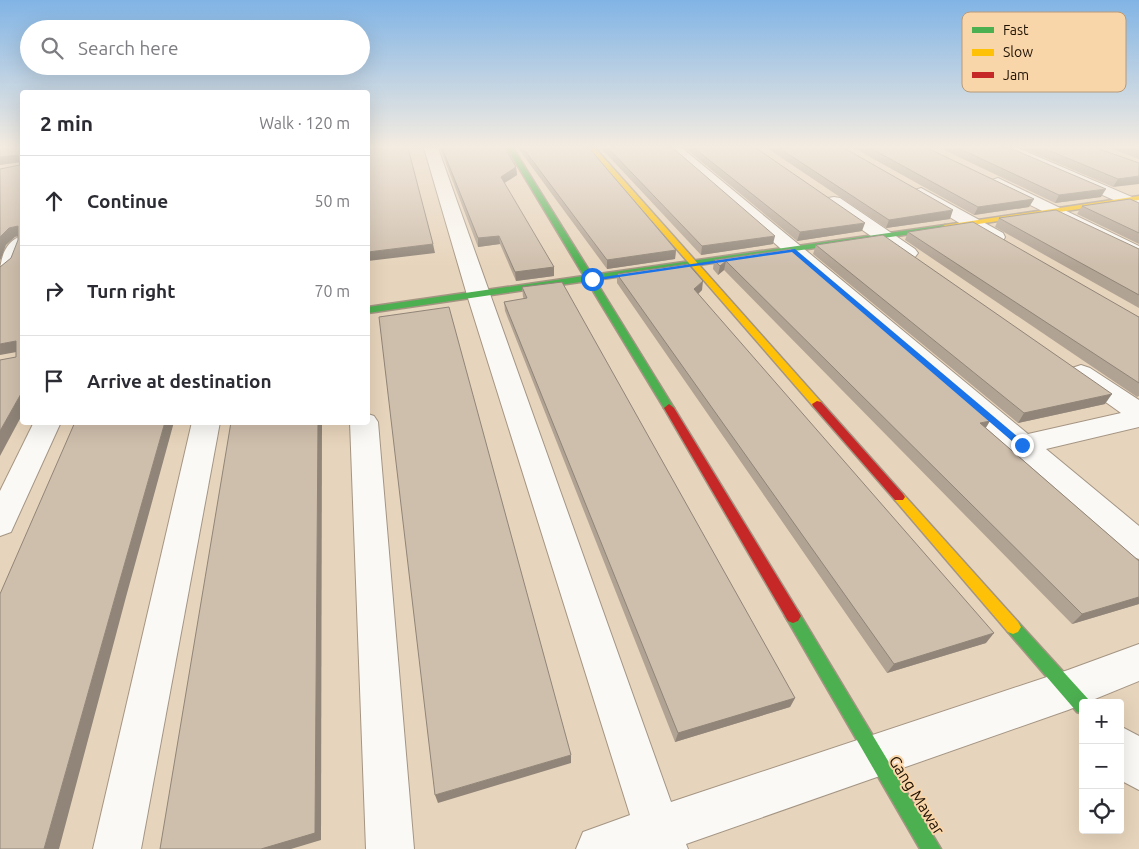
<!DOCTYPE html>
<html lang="en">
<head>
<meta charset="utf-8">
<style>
	body { margin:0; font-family:Ubuntu,sans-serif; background:#f2f2f3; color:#2b2b33 }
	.controls { position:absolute; right:15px; bottom:15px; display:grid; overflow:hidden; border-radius:5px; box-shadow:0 5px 20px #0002 }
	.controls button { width:45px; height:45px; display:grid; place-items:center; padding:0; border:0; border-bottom:1px solid #e1e1e2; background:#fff; color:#2b2b33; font:25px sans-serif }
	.stop { position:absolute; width:15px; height:15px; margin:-11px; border:4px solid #1a73e8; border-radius:50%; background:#fff }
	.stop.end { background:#1a73e8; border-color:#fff; box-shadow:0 1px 5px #0008 }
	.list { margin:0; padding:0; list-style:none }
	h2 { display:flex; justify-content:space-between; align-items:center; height:65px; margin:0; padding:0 20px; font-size:21px }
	h2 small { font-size:16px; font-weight:400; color:#7c7c81 }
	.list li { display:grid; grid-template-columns:32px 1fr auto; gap:15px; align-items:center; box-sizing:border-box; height:90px; padding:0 20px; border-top:1px solid #e1e1e2 }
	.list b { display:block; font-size:19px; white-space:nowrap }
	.list em { font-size:16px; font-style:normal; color:#7c7c81 }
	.icon { flex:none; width:28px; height:28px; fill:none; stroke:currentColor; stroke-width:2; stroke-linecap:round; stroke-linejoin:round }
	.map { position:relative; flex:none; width:1139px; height:849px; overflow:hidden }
	.search { position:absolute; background:#fff; box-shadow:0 5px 20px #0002; left:20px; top:20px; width:350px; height:55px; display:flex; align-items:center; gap:12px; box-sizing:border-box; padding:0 18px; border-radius:28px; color:#7c7c81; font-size:19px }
	.panel { position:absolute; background:#fff; box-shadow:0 5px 20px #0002; left:20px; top:90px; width:350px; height:335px; border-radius:5px }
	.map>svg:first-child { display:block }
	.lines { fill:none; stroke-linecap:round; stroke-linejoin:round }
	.street-casing { stroke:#a49583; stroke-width:2 }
	.fast-casing { stroke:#a49583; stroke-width:3 }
	.slow-casing { stroke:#a49583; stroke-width:3 }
	.jam-casing { stroke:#a49583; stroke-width:3 }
	.street { fill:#fbf9f5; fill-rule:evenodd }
	.fast { fill:#4caf50; fill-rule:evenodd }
	.slow { fill:#ffc107; fill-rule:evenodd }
	.jam { fill:#c62828; fill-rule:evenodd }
	.wall { fill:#b1a394 }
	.shaded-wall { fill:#908578 }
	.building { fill:#cebeac; stroke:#908578 }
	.route { fill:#1a73e8 }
	.labels { text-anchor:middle; stroke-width:4; stroke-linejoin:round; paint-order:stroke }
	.near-street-label { font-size:16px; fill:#1e1203; stroke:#f9d5aa }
	.key { fill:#f9d5aa; stroke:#b79a78; stroke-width:1 }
	.key-label { font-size:14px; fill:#1e1203 }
</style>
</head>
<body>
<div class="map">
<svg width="1139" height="849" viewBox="0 0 1139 849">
	<rect width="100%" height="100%" fill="#e7d4bc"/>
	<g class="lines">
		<g class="street-casing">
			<g id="street">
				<polygon points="424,148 438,148 671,802 1068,670 1139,644 1139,681 1068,710 686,844 688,849 576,849 583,832 630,815 467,295"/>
				<polygon points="667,148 682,148 1028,434 1121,413 1072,378 1068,373 1072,368 1081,365 1090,368 1139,400 1139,427 1046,449 1139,526 1139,559 1127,555"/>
				<polygon points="1000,148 1018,148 1139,200 1139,211 1002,151"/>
				<polygon points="998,178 1139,246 1139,259 992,186 990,183 992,180"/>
				<polygon points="921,188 1003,233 1005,237 1003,241 989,241 915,196 913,193 915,190"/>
				<polygon points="834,197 840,198 915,249 918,253 915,257 901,257 828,206 826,202 828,198"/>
				<path d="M22,236C24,252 17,272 0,276C0,260 4,241 22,236Z"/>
				<polygon points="368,414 374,416 378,422 414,849 366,849 350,422 368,422"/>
				<polygon points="34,422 61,422 11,532 0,536 0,491"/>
				<polygon points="192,422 220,422 141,849 93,849"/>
				<polygon points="1120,726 1139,736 1139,790 1120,780"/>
			</g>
		</g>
		<g class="fast-casing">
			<g id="fast">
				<polygon points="507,148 513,148 592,275 945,225 949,227 945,229 595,280 674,408 669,412 664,408 587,281 368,313 368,307 584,276"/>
				<polygon points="793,609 798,611 941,849 920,849 788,621 785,616 788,611"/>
				<polygon points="1013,620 1018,622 1089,700 1090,703 1083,703 1083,714 1077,712 1008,632 1005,627 1008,622"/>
			</g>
		</g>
		<g class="slow-casing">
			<g id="slow">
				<polygon points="589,148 595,148 821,402 822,404 821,406 813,406"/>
				<polygon points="1139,196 1139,200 945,229 941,227 945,225"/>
				<polygon points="899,492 903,494 1018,622 1021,627 1018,632 1013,634 1008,632 895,500 893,497 895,494"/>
			</g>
		</g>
		<g class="jam-casing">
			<g id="jam">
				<polygon points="817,401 821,402 903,494 905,497 903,500 895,500 813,406 812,404"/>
				<polygon points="669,404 674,408 798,611 801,616 798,621 793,623 788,621 664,408"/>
			</g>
		</g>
		<use href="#street" class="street"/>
		<use href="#fast" class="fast"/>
		<use href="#slow" class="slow"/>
		<use href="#jam" class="jam"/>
	</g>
	<g class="wall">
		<polygon points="440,148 505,148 516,167 517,175 504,183 554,267 554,276 516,281 500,244 478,247"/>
		<polygon points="518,148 589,148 676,250 675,259 607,269"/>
		<polygon points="601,148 673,148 773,244 701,255"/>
		<polygon points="685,148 756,148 862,231 797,241"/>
		<polygon points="767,148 844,148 950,219 886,228"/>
		<polygon points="854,148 927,148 1034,199 1029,207 974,215"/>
		<polygon points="940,148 1010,148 1101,197 1055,203"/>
		<polygon points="1022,148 1096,148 1139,163 1113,187"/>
		<polygon points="1109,148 1139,148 1139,159"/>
		<polygon points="1139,203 1139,244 1077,214 1082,206"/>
		<polygon points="999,218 1139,249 1139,308 995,227"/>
		<polygon points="908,232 1139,317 1139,396 1137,397 905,240"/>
		<polygon points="816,245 1105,404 1018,423 813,254"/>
		<polygon points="791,249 986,428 1139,561 1139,604 1072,624 724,270 718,275 713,269 714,260"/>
		<polygon points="617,274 702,290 698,294 986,643 887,673 617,283"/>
		<polygon points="522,287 795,698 790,707 675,742 505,311 504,302 524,299 523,297"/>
	</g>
	<g class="shaded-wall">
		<polygon points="18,155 22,162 0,165 0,157"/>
		<polygon points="516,167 517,175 501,185 501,177"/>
		<polygon points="1139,176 1139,184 1113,187 1118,179"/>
		<polygon points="1106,189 1101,197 1055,203 1059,195"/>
		<polygon points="1034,199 1029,207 974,215 978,207"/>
		<polygon points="953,210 950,219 886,228 889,220"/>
		<polygon points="865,223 862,231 797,241 800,232"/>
		<polygon points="18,226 22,235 15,237 6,245 0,261 0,237 9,228"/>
		<polygon points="499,236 500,244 478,247 478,238"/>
		<polygon points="775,236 773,244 701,255 702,246"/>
		<polygon points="433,244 435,253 368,261 368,252"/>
		<polygon points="676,250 675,259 607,269 607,260"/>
		<polygon points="726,261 724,270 718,275 720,266"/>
		<polygon points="554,267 554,276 516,281 515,272"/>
		<polygon points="703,281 702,290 693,299 694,289"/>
		<polygon points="16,341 22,351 0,355 0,344"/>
		<polygon points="22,392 22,415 0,456 0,431"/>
		<polygon points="1112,394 1105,404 1018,423 1024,413"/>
		<polygon points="990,421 984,431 980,423"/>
		<polygon points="165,422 174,422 126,597 59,849 44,849 118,587"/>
		<polygon points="318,422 322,422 321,840 291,849 261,849"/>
		<polygon points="1139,597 1139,604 1072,624 1082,614"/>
		<polygon points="994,633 986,643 887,673 894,664"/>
		<polygon points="795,698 790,707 675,742 678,733"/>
		<polygon points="571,755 571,763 438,803 435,795"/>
	</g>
	<g class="building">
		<polygon points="0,148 22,148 22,392 0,431 0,360 16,357 16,341 0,344 0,267 11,258 18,240 18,226 9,228 0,237 0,169 20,165 18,155 0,157"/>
		<polygon points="368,148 408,148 433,244 368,252"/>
		<polygon points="442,148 505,148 516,167 501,177 554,267 515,272 499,236 478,238"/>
		<polygon points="523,148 589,148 676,250 607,260"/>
		<polygon points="608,148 673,148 775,236 702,246"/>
		<polygon points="694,148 756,148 865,223 800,232"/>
		<polygon points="779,148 844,148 953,210 889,220"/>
		<polygon points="870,148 927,148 1034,199 978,207"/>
		<polygon points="958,148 1010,148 1106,189 1059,195"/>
		<polygon points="1043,148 1096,148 1139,163 1139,176 1118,179"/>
		<polygon points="1130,199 1139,203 1139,233 1082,206"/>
		<polygon points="1056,210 1139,249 1139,295 999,218"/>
		<polygon points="973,222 1137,316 1139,317 1139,383 908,232"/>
		<polygon points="883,235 1112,394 1024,413 816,245"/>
		<polygon points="791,249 990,421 980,423 1139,561 1139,597 1082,614 726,261 720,266 714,260"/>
		<polygon points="688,264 703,281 694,289 994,633 894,664 617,274"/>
		<polygon points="562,282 795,698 678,733 504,302 527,298 522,287"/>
		<polygon points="449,307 571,755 435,795 379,317"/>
		<polygon points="75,422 165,422 118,587 44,849 0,849 0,594"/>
		<polygon points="231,422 318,422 315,833 261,849 160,849"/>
	</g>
	<linearGradient id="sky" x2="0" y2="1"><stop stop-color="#81b4e5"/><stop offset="0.55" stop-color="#f4ece1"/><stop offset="1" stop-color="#f4ece1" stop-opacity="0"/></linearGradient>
	<rect width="1139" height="267" fill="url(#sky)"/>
	<polygon class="route" points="795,249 1025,443 1025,447 1019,447 792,252 592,281 589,279"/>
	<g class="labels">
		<g class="near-street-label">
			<text transform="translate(917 795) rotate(58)" y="6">Gang Mawar</text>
		</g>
	</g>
	<rect x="962" y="12" width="164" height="80" rx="8" class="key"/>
	<rect x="972" y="27" width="22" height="6" fill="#4caf50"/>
	<rect x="972" y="49" width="22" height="7" fill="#ffc107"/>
	<rect x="972" y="72" width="22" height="6" fill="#c62828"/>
	<g class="key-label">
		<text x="1003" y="35">Fast</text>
		<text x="1003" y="57">Slow</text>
		<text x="1003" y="80">Jam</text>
	</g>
</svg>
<div class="controls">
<button>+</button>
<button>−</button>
<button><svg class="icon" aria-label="locate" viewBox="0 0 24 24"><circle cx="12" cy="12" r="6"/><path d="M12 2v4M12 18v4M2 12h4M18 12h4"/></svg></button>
</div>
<div class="stop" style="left:592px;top:279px"></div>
<div class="stop end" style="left:1022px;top:445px"></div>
<div class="search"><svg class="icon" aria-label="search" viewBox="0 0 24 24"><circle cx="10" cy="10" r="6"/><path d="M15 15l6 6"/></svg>Search here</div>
<section class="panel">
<h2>2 min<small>Walk · 120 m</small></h2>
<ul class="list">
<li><svg class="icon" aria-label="ahead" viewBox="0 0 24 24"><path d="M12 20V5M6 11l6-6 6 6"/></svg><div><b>Continue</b></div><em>50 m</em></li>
<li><svg class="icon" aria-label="right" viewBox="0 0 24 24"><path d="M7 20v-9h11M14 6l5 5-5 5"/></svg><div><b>Turn right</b></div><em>70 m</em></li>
<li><svg class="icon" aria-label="arrive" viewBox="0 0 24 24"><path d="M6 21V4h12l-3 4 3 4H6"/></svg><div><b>Arrive at destination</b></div></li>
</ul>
</section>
</div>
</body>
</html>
